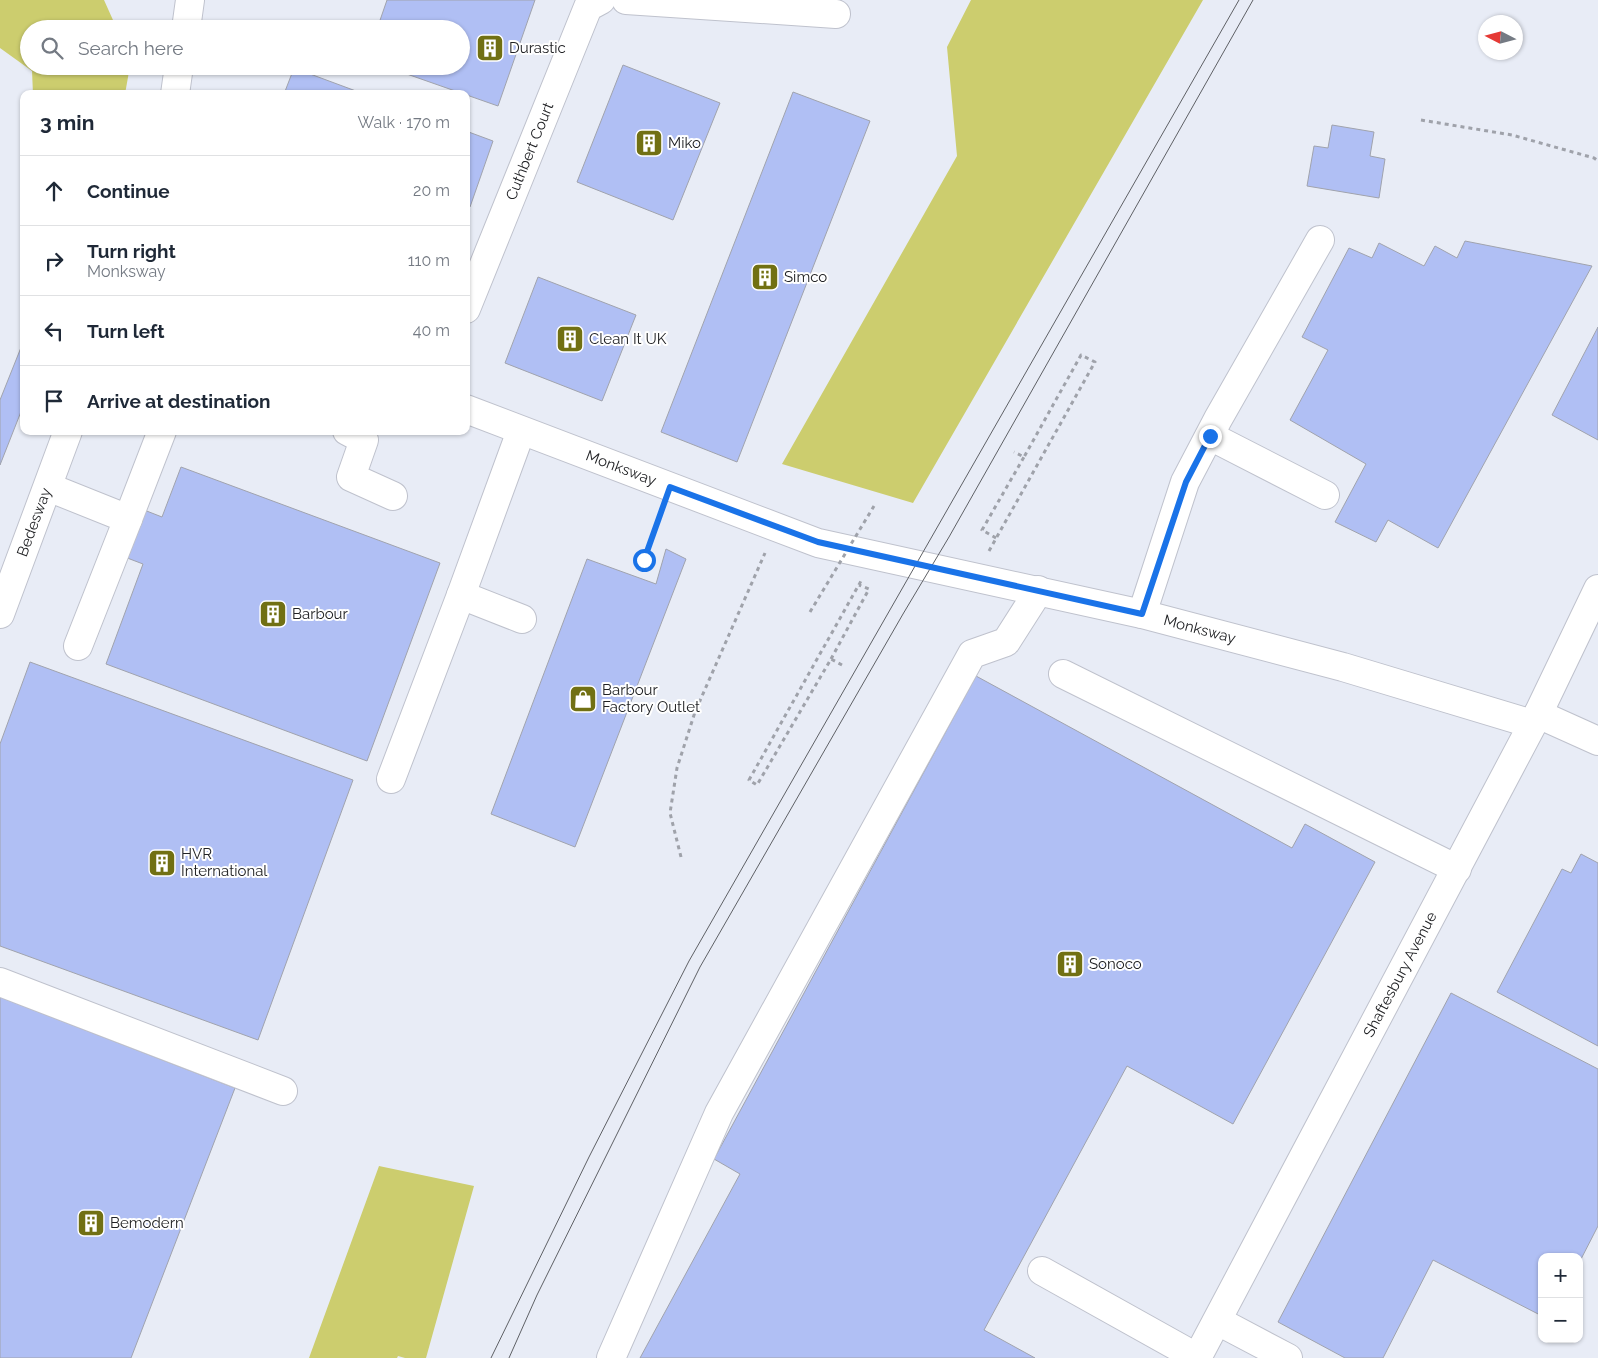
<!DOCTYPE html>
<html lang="en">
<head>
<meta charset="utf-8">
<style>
	body { margin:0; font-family:Raleway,sans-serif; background:#f2f2f3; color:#1f2937 }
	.controls { position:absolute; right:15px; bottom:15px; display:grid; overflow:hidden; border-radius:10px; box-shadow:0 1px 4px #0004 }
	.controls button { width:45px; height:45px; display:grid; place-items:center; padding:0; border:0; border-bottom:1px solid #e0e1e3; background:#fff; color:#1f2937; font:25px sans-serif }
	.compass { position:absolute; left:1478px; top:15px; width:45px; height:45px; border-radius:50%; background:#fff; box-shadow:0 1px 4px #0004; rotate:276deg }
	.stop { position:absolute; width:15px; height:15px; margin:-11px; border:4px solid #1a73e8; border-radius:50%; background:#fff }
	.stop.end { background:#1a73e8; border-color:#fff; box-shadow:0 1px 5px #0008 }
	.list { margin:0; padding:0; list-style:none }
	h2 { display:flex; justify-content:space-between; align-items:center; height:65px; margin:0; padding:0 20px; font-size:21px }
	h2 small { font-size:16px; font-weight:400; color:#747a83 }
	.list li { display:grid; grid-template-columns:32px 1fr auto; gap:15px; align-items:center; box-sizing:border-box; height:70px; padding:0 20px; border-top:1px solid #e0e1e3 }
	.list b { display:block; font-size:19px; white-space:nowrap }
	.list p { margin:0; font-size:16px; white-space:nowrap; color:#747a83 }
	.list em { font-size:16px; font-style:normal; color:#747a83 }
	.icon { flex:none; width:28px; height:28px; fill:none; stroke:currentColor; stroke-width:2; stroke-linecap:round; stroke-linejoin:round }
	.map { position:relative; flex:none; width:1598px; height:1358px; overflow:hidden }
	.search { position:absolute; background:#fff; box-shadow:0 1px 4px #0004; left:20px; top:20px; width:450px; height:55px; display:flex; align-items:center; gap:12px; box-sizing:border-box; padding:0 18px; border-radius:28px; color:#747a83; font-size:19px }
	.panel { position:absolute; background:#fff; box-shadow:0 1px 4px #0004; left:20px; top:90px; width:450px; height:345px; border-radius:10px }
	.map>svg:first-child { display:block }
	.green { fill:#cccd6e }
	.building { fill:#b0bff4; stroke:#a0a3ad }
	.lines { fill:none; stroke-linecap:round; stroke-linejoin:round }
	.minor-casing { stroke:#bfc2cd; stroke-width:30 }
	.path { stroke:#9fa2aa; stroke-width:3; stroke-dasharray:4 4; stroke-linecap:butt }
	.minor { stroke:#fff; stroke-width:28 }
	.tram { stroke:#5e6065; stroke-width:1 }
	.path-bridge { stroke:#9fa2aa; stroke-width:3; stroke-dasharray:4 4; stroke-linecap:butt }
	.route { stroke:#1a73e8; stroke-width:6 }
	.labels { text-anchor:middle; stroke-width:4; stroke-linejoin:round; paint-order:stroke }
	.poi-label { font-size:15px; fill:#212225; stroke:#fff; text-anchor:start }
	.street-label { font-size:15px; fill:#212225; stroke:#fff }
</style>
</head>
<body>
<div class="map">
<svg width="1598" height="1358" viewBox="0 0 1598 1358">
	<rect width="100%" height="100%" fill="#e8ecf6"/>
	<g class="green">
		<polygon points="0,0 104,0 117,29 29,29 29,66 130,66 125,94 33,94 32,71 0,48"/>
		<polygon points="971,0 1203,0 913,503 782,464 957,156 947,47"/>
		<polygon points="379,1166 474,1186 426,1358 405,1358 398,1356 397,1358 309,1358"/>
	</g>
	<g class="building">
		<polygon points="387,0 535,0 498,106 384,66 461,66 461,29 377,29"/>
		<polygon points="623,65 720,103 673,220 577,182"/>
		<polygon points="294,68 364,94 284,94"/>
		<polygon points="793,92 870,121 737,462 661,432"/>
		<polygon points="1332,125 1374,132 1370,156 1385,159 1379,198 1307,186 1314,146 1328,148"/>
		<polygon points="466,131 493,141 470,207 466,205"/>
		<polygon points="1465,241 1592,266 1438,548 1388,520 1376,542 1335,522 1366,464 1290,420 1328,350 1302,337 1349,248 1372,258 1379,243 1424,266 1435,246 1457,258"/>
		<polygon points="538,277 636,315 602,401 505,363"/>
		<polygon points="1598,327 1598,440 1552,415"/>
		<polygon points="24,340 24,404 0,465 0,400"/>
		<polygon points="181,467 440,563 367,761 106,664 143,564 122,556 139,508 162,517"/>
		<polygon points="666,549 686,559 575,847 491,814 587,559 656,584"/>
		<polygon points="30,662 353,780 258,1040 0,946 0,744"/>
		<polygon points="976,676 1292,848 1305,824 1375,862 1233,1124 1127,1066 984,1330 1035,1358 640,1358 740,1174 714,1159"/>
		<polygon points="1581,854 1598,863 1598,1046 1497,992 1562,869 1571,873"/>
		<polygon points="1451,993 1598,1069 1598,1226 1579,1263 1579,1257 1542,1257 1542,1316 1433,1260 1383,1358 1345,1358 1278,1322"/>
		<polygon points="0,997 235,1088 131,1358 0,1358"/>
	</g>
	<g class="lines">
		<g class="minor-casing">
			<g id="minor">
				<polyline points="626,0 836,14"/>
				<polyline points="186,29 190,0"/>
				<polyline points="175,94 179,66"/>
				<path id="s1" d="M466,309L588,7L601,0"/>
				<path id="s2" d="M466,409L818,543L1142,614L1343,667L1532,724"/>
				<polyline points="347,431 364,440 351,477 393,496"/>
				<polyline points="1210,436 1325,495"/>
				<polyline points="48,487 128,519 162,431"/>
				<polyline points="461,595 522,619"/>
				<path id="s3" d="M0,614L68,431"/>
				<polyline points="1142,614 1185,482 1218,419 1320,240"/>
				<polyline points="78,646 128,519"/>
				<polyline points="1063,674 1457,869"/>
				<polyline points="1538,714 1598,741"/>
				<polyline points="391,779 461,595 521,431"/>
				<polyline points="0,982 283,1091"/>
				<polyline points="1042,1271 1198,1358"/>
				<polyline points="1218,1321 1288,1358"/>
				<polyline points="611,1358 719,1113 972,654 1006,642 1036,595 1038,590"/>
				<path id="s4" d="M1197,1358L1538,714L1598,589"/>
			</g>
		</g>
		<g class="path">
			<polyline points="1421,120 1512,135 1594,158 1598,161"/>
			<polyline points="996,538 982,530 1024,457"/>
			<polyline points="989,551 1095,362 1081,355 1024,457 1014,452"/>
			<polyline points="644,560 661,514"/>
			<polyline points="831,659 869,589 859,585"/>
			<polyline points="842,665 831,659 757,785 749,780 861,581"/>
			<polyline points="681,857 670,813 677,768 695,712 765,553"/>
		</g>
		<use href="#minor" class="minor"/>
		<g class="tram">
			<polyline points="491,1358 589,1157 689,961 1239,0"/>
			<polyline points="509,1358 537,1295 700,967 903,614 949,537 1253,0"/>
		</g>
		<polyline class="path-bridge" points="810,612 874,506"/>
	</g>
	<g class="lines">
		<polyline class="route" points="644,560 670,487 818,542 1142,614 1186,482 1210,436"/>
	</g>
	<defs>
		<g id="building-square" transform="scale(1.4375)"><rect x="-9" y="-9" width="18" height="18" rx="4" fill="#717013" stroke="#fff"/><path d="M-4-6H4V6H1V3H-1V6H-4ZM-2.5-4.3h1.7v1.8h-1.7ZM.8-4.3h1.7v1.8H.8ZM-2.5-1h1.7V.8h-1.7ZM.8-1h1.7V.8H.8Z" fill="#fff"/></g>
		<g id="shop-square" transform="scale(1.4375)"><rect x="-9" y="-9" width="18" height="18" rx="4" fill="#717013" stroke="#fff"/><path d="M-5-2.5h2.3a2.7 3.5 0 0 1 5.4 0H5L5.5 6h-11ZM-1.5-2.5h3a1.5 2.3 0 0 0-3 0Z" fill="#fff"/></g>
	</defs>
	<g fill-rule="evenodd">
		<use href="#building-square" x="490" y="48"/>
		<use href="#building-square" x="649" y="143"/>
		<use href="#building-square" x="765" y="277"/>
		<use href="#building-square" x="570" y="339"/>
		<use href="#building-square" x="273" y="614"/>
		<use href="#shop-square" x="583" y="699"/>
		<use href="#building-square" x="162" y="863"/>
		<use href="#building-square" x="1070" y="964"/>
		<use href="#building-square" x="91" y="1223"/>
	</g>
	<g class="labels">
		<g class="poi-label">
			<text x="509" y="53">Durastic</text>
			<text x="668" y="148">Miko</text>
			<text x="784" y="282">Simco</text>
			<text x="589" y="344">Clean It UK</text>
			<text x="292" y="619">Barbour</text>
			<text x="602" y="695">Barbour<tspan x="602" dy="17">Factory Outlet</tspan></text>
			<text x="181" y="859">HVR<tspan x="181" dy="17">International</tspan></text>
			<text x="1089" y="969">Sonoco</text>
			<text x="110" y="1228">Bemodern</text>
		</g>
		<g class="street-label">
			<text dy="5" stroke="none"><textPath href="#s1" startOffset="170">Cuthbert Court</textPath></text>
			<text dy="5" stroke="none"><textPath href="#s2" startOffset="166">Monksway</textPath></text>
			<text dy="5" stroke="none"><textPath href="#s3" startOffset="98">Bedesway</textPath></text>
			<text dy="5" stroke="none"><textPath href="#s2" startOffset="768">Monksway</textPath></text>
			<text dy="5" stroke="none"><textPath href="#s4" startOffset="434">Shaftesbury Avenue</textPath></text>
		</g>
	</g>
</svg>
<div class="controls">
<button>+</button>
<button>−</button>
</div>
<svg class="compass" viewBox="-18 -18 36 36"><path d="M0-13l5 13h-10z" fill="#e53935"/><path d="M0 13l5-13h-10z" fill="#747a83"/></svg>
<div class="stop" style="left:644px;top:560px"></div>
<div class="stop end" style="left:1210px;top:436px"></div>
<div class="search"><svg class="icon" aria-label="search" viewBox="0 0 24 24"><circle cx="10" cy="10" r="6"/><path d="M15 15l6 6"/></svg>Search here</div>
<section class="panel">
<h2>3 min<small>Walk · 170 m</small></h2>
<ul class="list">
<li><svg class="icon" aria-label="ahead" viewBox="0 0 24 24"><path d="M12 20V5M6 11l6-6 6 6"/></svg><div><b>Continue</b></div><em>20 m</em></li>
<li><svg class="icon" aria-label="right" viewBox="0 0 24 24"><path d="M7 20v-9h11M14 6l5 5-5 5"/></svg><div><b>Turn right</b><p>Monksway</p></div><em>110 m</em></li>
<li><svg class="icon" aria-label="left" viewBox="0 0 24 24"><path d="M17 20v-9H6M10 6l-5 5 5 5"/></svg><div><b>Turn left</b></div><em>40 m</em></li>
<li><svg class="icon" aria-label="arrive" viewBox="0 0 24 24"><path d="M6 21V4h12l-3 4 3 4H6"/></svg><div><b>Arrive at destination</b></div></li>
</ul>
</section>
</div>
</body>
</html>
